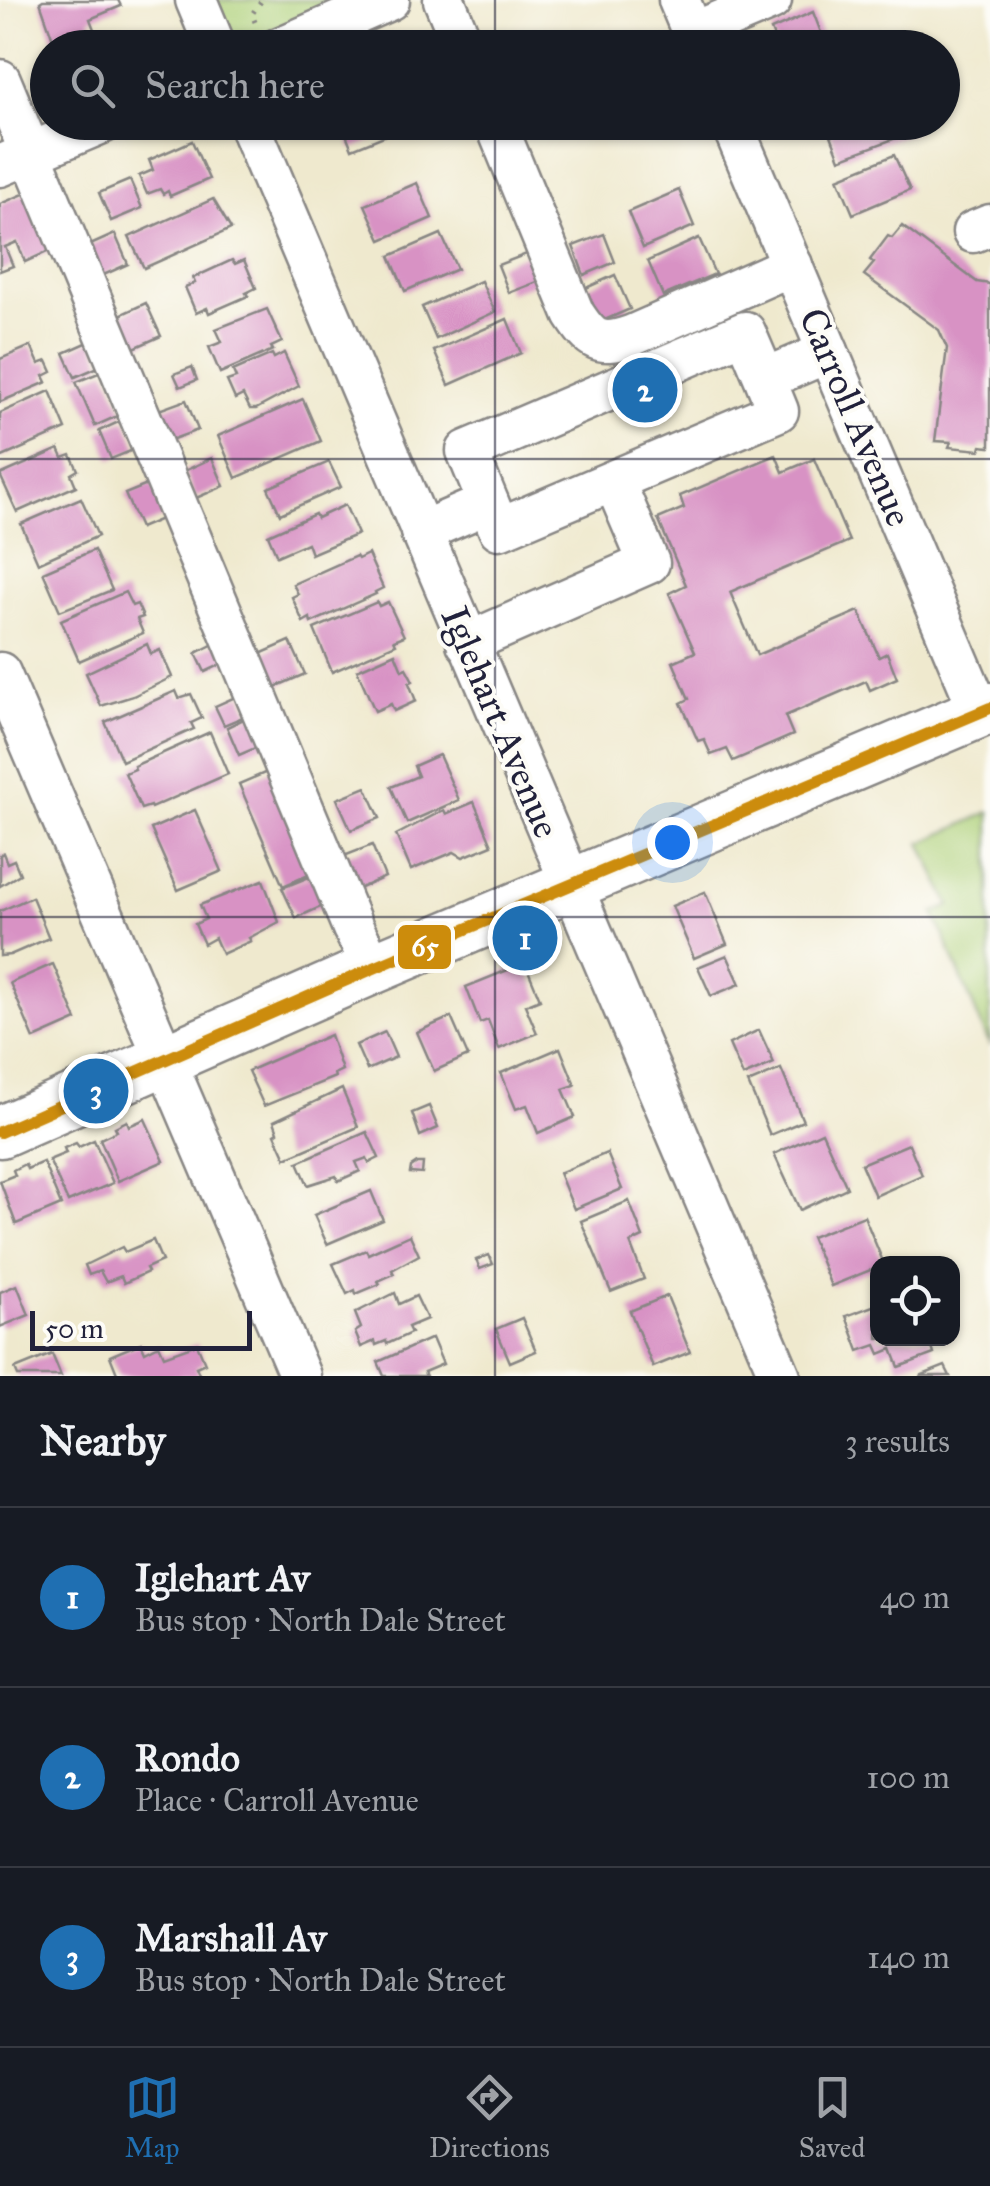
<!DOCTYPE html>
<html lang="en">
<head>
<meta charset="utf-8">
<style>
	body { margin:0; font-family:"IM FELL Great Primer",serif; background:#242831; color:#f1f3f6 }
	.controls { position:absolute; right:30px; bottom:30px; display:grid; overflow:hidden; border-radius:20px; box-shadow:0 2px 8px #0004 }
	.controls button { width:90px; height:90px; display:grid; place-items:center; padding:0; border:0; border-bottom:2px solid #363941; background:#171b24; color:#f1f3f6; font:50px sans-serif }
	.scale { position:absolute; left:30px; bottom:25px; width:222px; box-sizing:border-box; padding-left:10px; border:5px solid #22223b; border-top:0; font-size:28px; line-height:35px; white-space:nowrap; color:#22223b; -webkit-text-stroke:8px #fdfcf7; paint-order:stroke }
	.you { position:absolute; left:672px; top:842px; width:35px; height:35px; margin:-25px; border:8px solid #fff; border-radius:50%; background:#1a73e8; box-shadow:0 0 0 15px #1a73e833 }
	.badge { display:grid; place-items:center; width:65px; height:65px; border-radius:50%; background:#1f6fb2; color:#fff; font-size:32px; font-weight:700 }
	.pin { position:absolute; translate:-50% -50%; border:5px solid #fff; box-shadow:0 2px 10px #0006 }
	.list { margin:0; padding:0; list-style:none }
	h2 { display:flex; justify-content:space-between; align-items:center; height:130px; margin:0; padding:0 40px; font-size:42px }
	h2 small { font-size:32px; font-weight:400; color:#9ea1a6 }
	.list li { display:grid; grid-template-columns:65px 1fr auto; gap:30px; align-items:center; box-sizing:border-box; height:180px; padding:0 40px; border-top:2px solid #363941 }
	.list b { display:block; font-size:38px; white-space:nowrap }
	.list p { margin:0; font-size:32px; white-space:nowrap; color:#9ea1a6 }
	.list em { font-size:32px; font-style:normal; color:#9ea1a6 }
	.icon { flex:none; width:55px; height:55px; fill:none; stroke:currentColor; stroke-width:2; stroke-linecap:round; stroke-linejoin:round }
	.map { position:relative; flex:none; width:990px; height:1376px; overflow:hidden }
	.search { position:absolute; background:#171b24; box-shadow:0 2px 8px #0004; left:30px; right:30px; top:30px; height:110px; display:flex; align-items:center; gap:25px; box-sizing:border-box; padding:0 35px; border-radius:55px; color:#9ea1a6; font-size:38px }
	.sheet { height:670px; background:#171b24 }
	nav { display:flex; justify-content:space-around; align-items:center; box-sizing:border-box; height:140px; border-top:2px solid #363941; background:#171b24; font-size:28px; color:#9ea1a6 }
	nav a { display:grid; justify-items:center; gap:5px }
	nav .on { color:#1f6fb2 }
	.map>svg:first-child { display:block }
	.green { fill:#add079; stroke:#68795a; stroke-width:2.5 }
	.building { fill:#d892c4 }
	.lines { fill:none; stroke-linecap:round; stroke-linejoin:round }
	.minor-casing { stroke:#888684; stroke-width:45 }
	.major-casing { stroke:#888684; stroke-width:55 }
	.path { stroke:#888684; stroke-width:5; stroke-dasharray:2.5 8; stroke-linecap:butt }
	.minor { stroke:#fff; stroke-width:40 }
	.major { stroke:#fff; stroke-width:50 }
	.bus-1-casing { stroke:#fdfcf7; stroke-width:20 }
	.bus-1 { stroke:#cc8c0c; stroke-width:12 }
	.grid { fill:none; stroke:#22223b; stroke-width:2.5; stroke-opacity:0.55 }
	.labels { text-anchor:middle; stroke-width:8; stroke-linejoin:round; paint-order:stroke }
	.street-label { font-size:38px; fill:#22223b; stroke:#fdfcf7 }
	.line-badge { stroke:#fdfcf7; stroke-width:4 }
	.badge-label { font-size:28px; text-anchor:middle; font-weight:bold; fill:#fff }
</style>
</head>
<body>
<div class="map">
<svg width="990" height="1376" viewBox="0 0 990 1376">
	<rect width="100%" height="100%" fill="#fdfcf7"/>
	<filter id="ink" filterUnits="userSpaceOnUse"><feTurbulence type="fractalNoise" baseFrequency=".01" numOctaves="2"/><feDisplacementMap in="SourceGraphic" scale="20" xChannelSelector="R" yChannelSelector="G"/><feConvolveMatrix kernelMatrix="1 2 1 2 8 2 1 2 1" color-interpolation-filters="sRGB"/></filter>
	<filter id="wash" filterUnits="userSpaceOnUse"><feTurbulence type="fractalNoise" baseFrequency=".0048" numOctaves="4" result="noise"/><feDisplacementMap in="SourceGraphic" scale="40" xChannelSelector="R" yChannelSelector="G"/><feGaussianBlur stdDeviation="2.25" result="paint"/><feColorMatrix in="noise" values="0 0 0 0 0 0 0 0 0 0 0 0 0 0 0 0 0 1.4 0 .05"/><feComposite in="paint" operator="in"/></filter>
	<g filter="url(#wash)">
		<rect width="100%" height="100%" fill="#efe9ce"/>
		<g class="green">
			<polygon points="212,0 351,0 239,48 232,47"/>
			<polygon points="990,812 990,1046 934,913 950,906 921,843"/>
		</g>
		<g id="blocks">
			<g class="building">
				<polygon points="43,0 118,0 121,6 90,19 100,45 56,48 40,2"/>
				<polygon points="813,12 827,48 778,48 771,30"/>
				<polygon points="341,122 416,122 416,123 352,149"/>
				<polygon points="826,122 912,122 915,131 840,159"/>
				<polygon points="192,141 209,179 170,196 168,191 163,194 160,189 147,194 139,176 153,170 149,160"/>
				<polygon points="894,155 910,190 853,214 838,178"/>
				<polygon points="130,180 142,208 111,221 99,193"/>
				<polygon points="417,183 432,218 381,240 365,205"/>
				<polygon points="33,190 58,247 25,262 17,242 5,247 13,266 0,271 0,204"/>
				<polygon points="679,190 694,226 643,248 628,212"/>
				<polygon points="213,199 231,229 144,268 129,237"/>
				<polygon points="902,226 977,282 990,284 990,447 981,446 980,450 949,447 951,442 935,441 947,348 939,330 864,275 874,263 870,260 888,236 892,238"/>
				<polygon points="115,234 128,264 99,277 86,247"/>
				<polygon points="441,234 457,269 405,291 390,256"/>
				<polygon points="604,234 615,262 584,275 573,246"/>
				<polygon points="699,238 715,274 663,296 648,261"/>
				<polygon points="529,253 540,281 509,293 498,265"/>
				<polygon points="232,260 235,264 244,260 256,288 246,293 248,296 209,313 207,308 196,313 185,287 195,283 193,278"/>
				<polygon points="615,275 630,309 600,322 586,288"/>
				<polygon points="481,281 495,312 436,339 422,307"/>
				<polygon points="146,303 161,336 134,348 120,315"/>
				<polygon points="267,309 282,342 271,347 273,350 220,373 209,347 222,342 216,329"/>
				<polygon points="507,319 521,353 449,385 434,351"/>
				<polygon points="93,340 103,365 75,377 64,353"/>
				<polygon points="31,346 39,364 47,361 52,372 44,376 47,382 0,402 0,359"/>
				<polygon points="284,353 299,386 256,409 250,409 243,395 235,399 227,381 236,378 233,371 272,354 274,358"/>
				<polygon points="192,367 197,380 180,387 174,374"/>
				<polygon points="106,370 124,413 95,426 76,382"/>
				<polygon points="50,391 66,429 0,458 0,413"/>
				<polygon points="303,399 321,441 236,478 218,436"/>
				<polygon points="186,400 198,430 168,441 156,411"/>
				<polygon points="125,419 138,448 111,459 99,431"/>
				<polygon points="59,449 63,458 71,455 78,470 71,474 76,486 17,512 0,475"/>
				<polygon points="776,455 783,472 814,459 849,541 730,592 757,655 859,611 879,657 887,653 897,678 870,690 866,681 785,716 793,735 733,761 727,749 711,755 704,739 698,741 681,703 689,699 673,662 695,652 669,593 686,585 658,519 684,508 680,496"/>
				<polygon points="212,458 224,486 196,498 184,471"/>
				<polygon points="329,462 341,487 280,514 268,488"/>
				<polygon points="152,483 166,517 140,528 125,494"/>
				<polygon points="81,498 98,536 38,563 21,524"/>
				<polygon points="345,505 358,534 311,554 307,543 277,556 268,535 315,514 317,518"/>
				<polygon points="94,550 112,590 60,611 43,572"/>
				<polygon points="368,554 383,588 375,592 376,594 311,623 310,618 303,622 292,597 298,594 293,584 356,556 358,559"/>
				<polygon points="125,592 132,606 137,604 143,617 137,619 143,633 79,661 61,620"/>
				<polygon points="377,602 379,606 388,602 404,636 394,640 396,644 332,672 314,629"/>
				<polygon points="220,641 229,661 205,672 196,653"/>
				<polygon points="290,641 305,674 275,687 260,654"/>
				<polygon points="147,644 151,654 160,650 172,677 133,696 101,706 86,673"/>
				<polygon points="395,653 402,670 406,668 413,681 409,683 416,701 394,711 391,704 375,711 357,670"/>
				<polygon points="176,691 179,698 191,694 202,718 191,723 194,729 122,761 105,722"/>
				<polygon points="242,694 250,714 224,725 215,706"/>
				<polygon points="254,714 267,743 239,755 227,727"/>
				<polygon points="210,732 228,774 151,808 150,806 141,809 125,773 135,769 134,766"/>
				<polygon points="439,755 459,800 407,823 391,787 418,776 414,766"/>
				<polygon points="274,769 318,871 283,886 239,784"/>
				<polygon points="366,787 380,818 351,830 337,799"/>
				<polygon points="474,802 492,845 463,857 454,852 411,870 396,835 444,810 446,814"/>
				<polygon points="195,810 222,871 178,890 151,829"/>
				<polygon points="372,845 385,877 358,889 344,856"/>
				<polygon points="3,853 7,863 14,860 20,874 0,886 0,855"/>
				<polygon points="314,875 327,904 296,918 282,888"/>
				<polygon points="263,880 279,922 249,938 251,941 222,954 215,938 204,944 195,924 206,919 200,905"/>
				<polygon points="705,892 727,944 694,958 672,906"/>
				<polygon points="32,897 49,938 10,955 0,956 0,911"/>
				<polygon points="727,955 740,984 711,996 698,967"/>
				<polygon points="525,963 540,999 525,1005 537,1033 499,1049 488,1020 480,1023 466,987"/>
				<polygon points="53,964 77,1020 34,1039 10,983"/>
				<polygon points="451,1017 468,1056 434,1071 417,1032"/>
				<polygon points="759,1030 774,1063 743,1076 729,1044"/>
				<polygon points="385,1032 396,1057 367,1070 356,1045"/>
				<polygon points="330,1035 342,1070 334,1074 335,1077 264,1106 248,1071"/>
				<polygon points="560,1048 575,1085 563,1089 575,1117 538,1133 527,1105 516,1109 501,1073"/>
				<polygon points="781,1069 803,1121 770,1135 748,1083"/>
				<polygon points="342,1089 358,1127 286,1158 275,1134 278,1132 274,1121"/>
				<polygon points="429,1106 438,1128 420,1136 412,1113"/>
				<polygon points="145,1119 164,1161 118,1181 100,1139 117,1131 115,1127 127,1121 129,1126"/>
				<polygon points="367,1132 379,1158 369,1163 367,1158 356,1162 360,1171 338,1181 336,1176 308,1185 298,1162"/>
				<polygon points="822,1132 847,1188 800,1210 774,1154"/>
				<polygon points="94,1140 113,1183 68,1202 49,1160 66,1153 64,1148 76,1143 79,1147"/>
				<polygon points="909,1144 922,1175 875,1196 861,1164"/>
				<polygon points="607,1153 622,1189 574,1209 559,1173"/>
				<polygon points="43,1162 61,1205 16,1224 0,1181 15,1175 13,1170 25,1164 27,1169"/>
				<polygon points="417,1163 423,1163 422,1174 410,1173 411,1167"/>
				<polygon points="371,1191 383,1220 327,1244 314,1215"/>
				<polygon points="629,1201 643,1237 630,1243 644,1279 611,1292 581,1221"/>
				<polygon points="864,1216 884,1264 878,1264 878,1267 831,1286 811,1237"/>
				<polygon points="410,1235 419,1255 392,1270 394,1274 378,1281 380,1284 356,1294 355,1290 347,1294 333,1264 366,1250 368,1254"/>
				<polygon points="153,1240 162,1261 146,1268 148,1272 124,1283 121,1276 106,1282 100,1271 89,1275 85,1265 122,1247 125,1252"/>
				<polygon points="489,1255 493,1264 480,1269 476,1260"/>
				<polygon points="17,1285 29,1315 0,1327 0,1292"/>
				<polygon points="395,1293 399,1304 416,1296 427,1319 408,1327 411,1333 387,1344 386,1341 376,1345 375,1341 361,1347 355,1332 361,1328 355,1313"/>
				<polygon points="667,1296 690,1352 653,1367 630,1311"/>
				<polygon points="878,1304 878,1338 929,1338 934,1354 899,1367 892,1349 880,1354 876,1345 859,1351 846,1316"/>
				<polygon points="522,1318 536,1351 510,1362 496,1329"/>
				<polygon points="432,1338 443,1364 424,1372 426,1376 384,1376 378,1362"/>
				<polygon points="141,1343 145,1352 159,1345 164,1356 197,1344 205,1363 196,1367 200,1376 118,1376 110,1356"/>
				<polygon points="52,1354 61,1376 18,1376 15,1369"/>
				<polygon points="945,1366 950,1376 920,1376"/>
			</g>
		</g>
	</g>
	<g filter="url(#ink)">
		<use href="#blocks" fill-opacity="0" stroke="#888684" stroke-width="2.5"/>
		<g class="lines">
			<g class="minor-casing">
				<g id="minor">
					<polyline points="196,0 216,48"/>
					<polyline points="444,0 464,48"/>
					<polyline points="679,0 699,48"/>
					<polyline points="693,33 771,0"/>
					<polyline points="279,48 389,0"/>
					<polyline points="0,80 353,928 374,968"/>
					<polyline points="248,122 780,1376"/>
					<path d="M495,122L574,314C591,340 599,347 631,336L792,265"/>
					<polyline points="731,122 980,712"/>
					<polyline points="0,166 104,122"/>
					<polyline points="973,232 990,225"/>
					<polyline points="765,379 745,332 467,451 499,529 778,411 765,379 828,352"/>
					<polyline points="421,532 488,503"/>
					<polyline points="467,643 649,563 614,481"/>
					<polyline points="0,673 300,1376"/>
				</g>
			</g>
			<g class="major-casing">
				<polyline id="major" points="0,1132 374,968 990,708"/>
			</g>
			<polyline class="path" points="255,22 252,14 262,0"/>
			<use href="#minor" class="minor"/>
			<use href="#major" class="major"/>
			<g class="bus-1-casing">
				<polyline id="bus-1" points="0,1132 374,968 990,708"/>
			</g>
			<use href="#bus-1" class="bus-1"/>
		</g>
	</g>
	<path class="grid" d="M495,0V48M495,122V1376M0,459H990M0,917H990"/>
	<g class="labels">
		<g class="street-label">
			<text transform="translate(856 417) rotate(67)" y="13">Carroll Avenue</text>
			<text transform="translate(501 722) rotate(67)" y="13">Iglehart Avenue</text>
		</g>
	</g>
	<rect class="line-badge" x="396" y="923" width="57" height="48" rx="10" fill="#cc8c0c"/>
	<g class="badge-label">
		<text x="425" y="956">65</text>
	</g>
</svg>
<div class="controls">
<button><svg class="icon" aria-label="locate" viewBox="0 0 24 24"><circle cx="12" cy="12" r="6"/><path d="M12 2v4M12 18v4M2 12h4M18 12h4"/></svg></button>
</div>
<div class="scale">50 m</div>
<div class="you"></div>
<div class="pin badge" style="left:525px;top:938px">1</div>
<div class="pin badge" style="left:645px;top:390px">2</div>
<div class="pin badge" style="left:96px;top:1091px">3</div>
<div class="search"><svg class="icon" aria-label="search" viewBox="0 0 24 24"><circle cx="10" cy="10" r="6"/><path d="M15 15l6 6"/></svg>Search here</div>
</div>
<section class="sheet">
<h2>Nearby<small>3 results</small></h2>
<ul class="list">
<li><span class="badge">1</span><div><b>Iglehart Av</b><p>Bus stop · North Dale Street</p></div><em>40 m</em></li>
<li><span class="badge">2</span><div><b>Rondo</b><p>Place · Carroll Avenue</p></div><em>100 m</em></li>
<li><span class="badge">3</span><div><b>Marshall Av</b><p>Bus stop · North Dale Street</p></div><em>140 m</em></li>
</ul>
</section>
<nav>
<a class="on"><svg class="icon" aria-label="map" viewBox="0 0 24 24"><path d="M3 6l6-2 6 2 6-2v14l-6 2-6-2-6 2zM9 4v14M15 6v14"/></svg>Map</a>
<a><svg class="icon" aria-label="directions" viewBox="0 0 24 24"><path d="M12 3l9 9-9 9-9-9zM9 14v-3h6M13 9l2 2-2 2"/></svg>Directions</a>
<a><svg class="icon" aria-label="saved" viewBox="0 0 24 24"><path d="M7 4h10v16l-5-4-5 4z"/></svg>Saved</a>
</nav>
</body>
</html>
